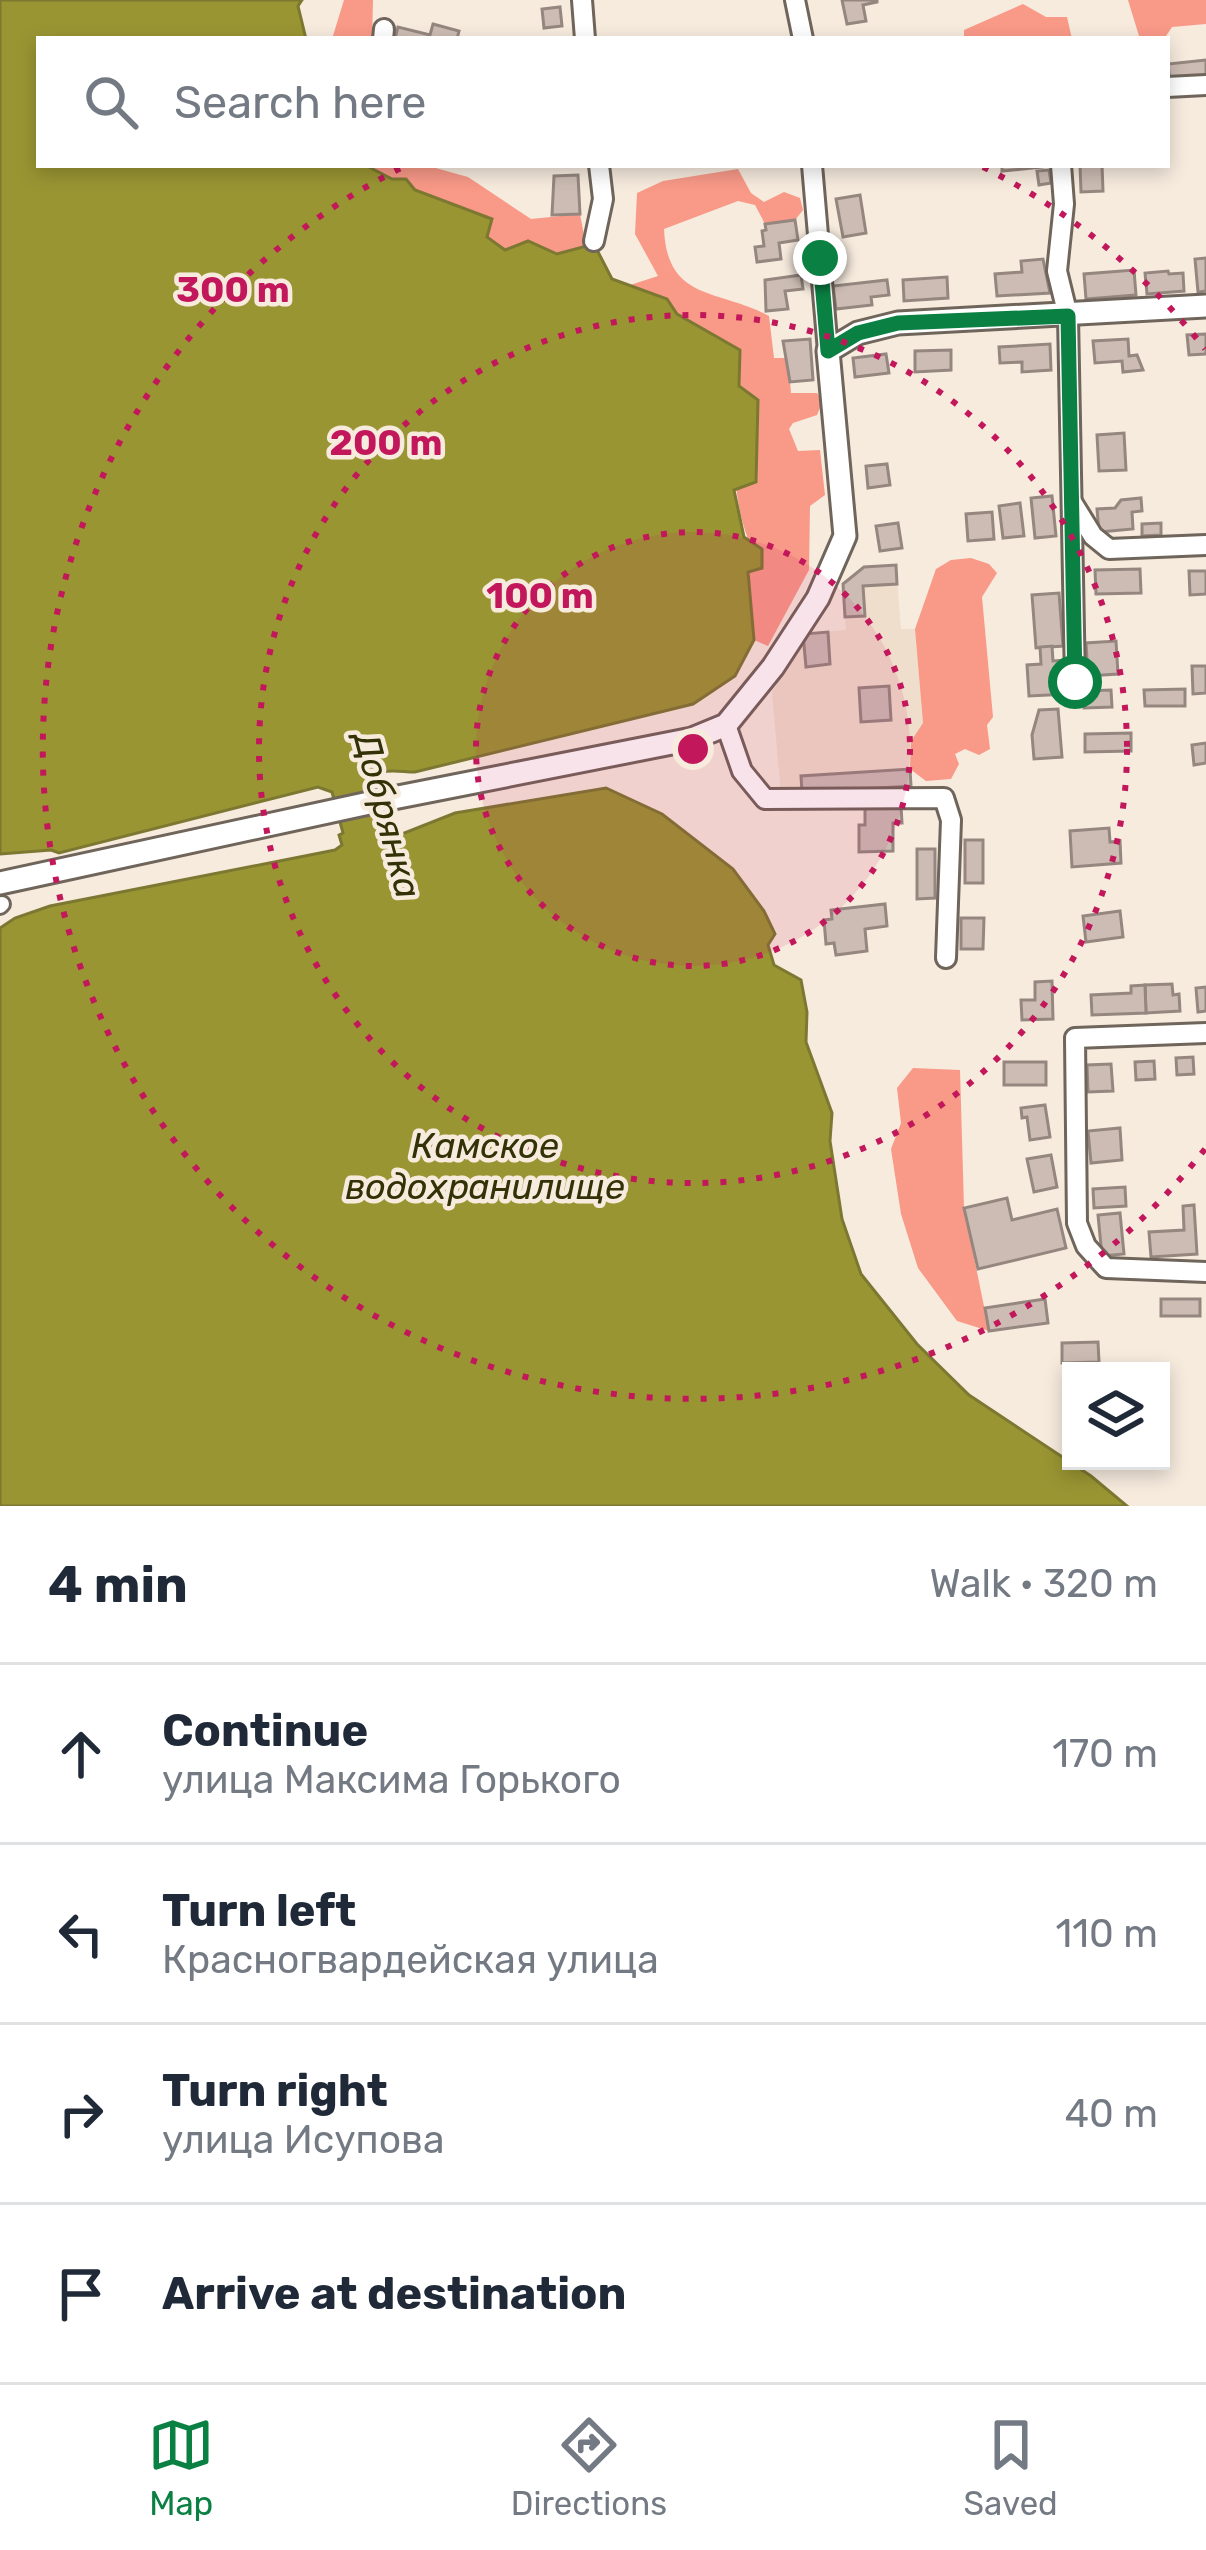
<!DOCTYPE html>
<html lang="en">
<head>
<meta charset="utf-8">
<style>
	body { margin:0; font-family:Rubik,sans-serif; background:#f6f6f7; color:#1f2937 }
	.controls { position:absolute; right:36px; bottom:36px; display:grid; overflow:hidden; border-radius:0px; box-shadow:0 6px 18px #0003 }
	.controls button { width:108px; height:108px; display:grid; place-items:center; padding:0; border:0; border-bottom:3px solid #e0e1e3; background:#fff; color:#1f2937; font:60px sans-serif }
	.stop { position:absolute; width:36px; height:36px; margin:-27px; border:9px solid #0b8043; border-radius:50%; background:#fff }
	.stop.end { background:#0b8043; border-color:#fff; box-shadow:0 3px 12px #0008 }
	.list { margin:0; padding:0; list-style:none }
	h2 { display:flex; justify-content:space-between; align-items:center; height:156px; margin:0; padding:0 48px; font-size:51px }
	h2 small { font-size:39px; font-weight:400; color:#747a83 }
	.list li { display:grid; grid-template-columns:78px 1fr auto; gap:36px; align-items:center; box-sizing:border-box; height:180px; padding:0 48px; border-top:3px solid #e0e1e3 }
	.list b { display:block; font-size:45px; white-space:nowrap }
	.list p { margin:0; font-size:39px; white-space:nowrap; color:#747a83 }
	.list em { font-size:39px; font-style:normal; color:#747a83 }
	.icon { flex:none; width:66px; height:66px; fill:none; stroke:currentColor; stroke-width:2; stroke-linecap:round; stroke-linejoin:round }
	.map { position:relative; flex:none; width:1206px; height:1506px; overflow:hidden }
	.search { position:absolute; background:#fff; box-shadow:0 6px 18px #0003; left:36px; right:36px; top:36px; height:132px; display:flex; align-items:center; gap:30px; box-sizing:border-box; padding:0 42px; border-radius:0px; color:#747a83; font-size:45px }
	.sheet { height:876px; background:#fff }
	nav { display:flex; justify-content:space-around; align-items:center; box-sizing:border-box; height:168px; border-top:3px solid #e0e1e3; background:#fff; font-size:33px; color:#747a83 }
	nav a { display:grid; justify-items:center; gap:6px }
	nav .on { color:#0b8043 }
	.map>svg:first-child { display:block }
	.built { fill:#efdecc }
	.forest { fill:#f99988 }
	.water { fill:#9a9533; stroke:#7c7832; stroke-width:3 }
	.building { fill:#ccbcb4; stroke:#95877f; stroke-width:3 }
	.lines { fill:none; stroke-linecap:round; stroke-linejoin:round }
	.pedestrian-casing { stroke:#6f655a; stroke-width:20 }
	.minor-casing { stroke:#6f655a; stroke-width:24 }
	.tertiary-casing { stroke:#6f655a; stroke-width:27 }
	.pedestrian { stroke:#fff; stroke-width:14 }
	.minor { stroke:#fff; stroke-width:18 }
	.tertiary { stroke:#fff; stroke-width:21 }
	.route { stroke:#0b8043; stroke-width:15 }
	.ring { fill:none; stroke:#c2185b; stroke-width:6; stroke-dasharray:6 12 }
	.labels { text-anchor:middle; stroke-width:9; stroke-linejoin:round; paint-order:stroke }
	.water-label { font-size:36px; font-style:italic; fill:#333106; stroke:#f7ebde }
	.centre { fill:#c2185b; stroke:#f7ebde; stroke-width:6 }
	.ring-label { font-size:36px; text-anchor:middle; font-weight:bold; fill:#c2185b; stroke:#f7ebde; stroke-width:9; stroke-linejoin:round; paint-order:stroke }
</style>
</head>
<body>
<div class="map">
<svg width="1206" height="1506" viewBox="0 0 1206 1506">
	<rect width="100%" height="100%" fill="#f7ebde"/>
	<polygon class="built" points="896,565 901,629 915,629 923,723 911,741 911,786 781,794 772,693 803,634 846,630 843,584 864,567"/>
	<g class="forest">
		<polygon points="344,0 373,0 372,39 332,39"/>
		<polygon points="1128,0 1206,0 1206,24 1172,27 1164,39 1139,36"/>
		<polygon points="1023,4 1046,17 1067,17 1072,39 964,39 964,30"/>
		<polygon points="365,165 425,165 468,177 531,219 580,214 586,246 556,254 528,241 505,250 486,237 491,218 414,189 406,180 392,179"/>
		<path d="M738,169L751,193L764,202L784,192L800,198L803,210L795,220L765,224L755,205L738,201L664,229C667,302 720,289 769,316L774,358H788L791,393H817C823,401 821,406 817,415L793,423L789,429L798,451L820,450L825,495L810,506L809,570L768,646L754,640L748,571L762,568C721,499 738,426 740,350L627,286L658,276L635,234L637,193L663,181Z"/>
		<polygon points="971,558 989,564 997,573 982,597 993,717 987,725 990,749 979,755 965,749 955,754 959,764 951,779 926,781 910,769 911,741 923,723 915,629 936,569 951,560"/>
		<polygon points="913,1068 960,1070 964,1208 989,1331 957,1321 918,1268 901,1214 891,1149 901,1123 897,1088"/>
	</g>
	<path class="water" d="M0,0H302L298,6L306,39H39V165H365L392,179H406L415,190L492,219L487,237L505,250L528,241L557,254L594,244L612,279L667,299L677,314L740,350L739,386L758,400L756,482L734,490L744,537L762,549V568L748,572L754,640L735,676L693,704L415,772C396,772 377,765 366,786L377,826L383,833L397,836L455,813L606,788L662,814L733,869L764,911L775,934L768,945L774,965L801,980L807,1012L806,1042L832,1113L830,1141L842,1219L861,1274L917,1344L969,1395L1091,1476L1127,1506H0V928L15,918L50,906L335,850L342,845L339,835L343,833L332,792L318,787L59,853L51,850L0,854Z"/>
	<g class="building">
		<polygon points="842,0 877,0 877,2 863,5 866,21 847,24"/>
		<polygon points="560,7 562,26 544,28 542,9"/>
		<polygon points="433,24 459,31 457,39 395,39 398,27 430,35"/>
		<polygon points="1206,60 1206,77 1170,81 1168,64"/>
		<polygon points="1002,165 1043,165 1043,167 1002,171"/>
		<polygon points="1080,165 1102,165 1103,191 1081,192"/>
		<polygon points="1049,170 1051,183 1039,185 1037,171"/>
		<polygon points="578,175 580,214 552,215 554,176"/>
		<polygon points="860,195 866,233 843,237 836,199"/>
		<polygon points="795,220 798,240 779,243 781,259 757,262 755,247 764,246 762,231 766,230 765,224"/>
		<polygon points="1206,258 1206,291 1198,292 1195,259"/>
		<polygon points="1043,259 1050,293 997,296 995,274 1022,272 1021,261"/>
		<polygon points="1134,270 1136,295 1086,299 1084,274"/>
		<polygon points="1168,271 1169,274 1183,273 1184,291 1147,294 1145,273"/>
		<polygon points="801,275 803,289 785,291 788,309 766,311 765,280"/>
		<polygon points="947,277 948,298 904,301 903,280"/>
		<polygon points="887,280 889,295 871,297 872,305 836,309 833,286"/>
		<polygon points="1206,334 1206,354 1189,355 1187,335"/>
		<polygon points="810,339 813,380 790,382 783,341"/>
		<polygon points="1128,339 1129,356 1137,355 1143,370 1123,372 1122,361 1095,363 1093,341"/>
		<polygon points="1050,344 1051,370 1022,372 1022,362 1000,363 999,347"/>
		<polygon points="951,350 951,370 915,372 915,351"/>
		<polygon points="886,354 889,373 855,377 853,358"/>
		<polygon points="1124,433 1126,470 1099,471 1097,435"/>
		<polygon points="887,464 890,485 868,488 866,466"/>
		<polygon points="1052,496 1056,536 1035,538 1031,498"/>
		<polygon points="1141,498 1142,511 1132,512 1133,529 1099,532 1097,509 1115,508 1121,500"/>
		<polygon points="1020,503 1024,536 1003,538 999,506"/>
		<polygon points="992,512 994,539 968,541 966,514"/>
		<polygon points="898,523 902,548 880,551 876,526"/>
		<polygon points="1161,523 1161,535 1142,536 1142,524"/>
		<polygon points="896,565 897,584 863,586 865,616 845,617 843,584 864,567"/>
		<polygon points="1140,569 1141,593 1096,594 1095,570"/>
		<polygon points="1189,571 1206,571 1206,594 1190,595"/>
		<polygon points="1059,593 1063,646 1036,648 1032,595"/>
		<polygon points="828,632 830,664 806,667 803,634"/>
		<polygon points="1116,641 1118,674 1088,676 1086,643"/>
		<polygon points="1052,646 1053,661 1065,660 1068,694 1029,696 1027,665 1041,664 1040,647"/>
		<polygon points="1192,666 1206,666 1206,693 1193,694"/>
		<polygon points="889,686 891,720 861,722 859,688"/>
		<polygon points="1185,689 1185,706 1145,706 1144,690"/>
		<polygon points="1111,690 1112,707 1084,708 1084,691"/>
		<polygon points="1058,709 1062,757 1034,759 1032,735 1039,710"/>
		<polygon points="1131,733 1131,751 1085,752 1085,734"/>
		<polygon points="1206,743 1206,763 1194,765 1192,745"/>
		<polygon points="910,769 911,786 802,793 801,776"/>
		<polygon points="901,806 902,823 893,823 893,851 859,852 859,825 865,825 865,807"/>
		<polygon points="1109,828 1110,842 1120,841 1121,863 1072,867 1070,831"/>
		<rect x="965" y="840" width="18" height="43"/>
		<polygon points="917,849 935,849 935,898 917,899"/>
		<polygon points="885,904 887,926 865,929 867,951 836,955 834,943 826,944 824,920 832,919 831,910"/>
		<polygon points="1120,911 1123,937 1086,942 1083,916"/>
		<polygon points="961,918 984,918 983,949 961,949"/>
		<polygon points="1052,981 1053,1019 1022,1020 1021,1000 1035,1000 1035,982"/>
		<polygon points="1172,984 1173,995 1179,994 1180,1011 1146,1013 1145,985"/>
		<polygon points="1145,985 1146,1013 1092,1015 1091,995 1131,993 1131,986"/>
		<polygon points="1206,987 1206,1011 1198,1012 1196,988"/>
		<polygon points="1193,1057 1194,1074 1177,1075 1176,1058"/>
		<polygon points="1154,1061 1155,1079 1136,1080 1135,1062"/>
		<rect x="1004" y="1062" width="42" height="23"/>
		<polygon points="1111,1064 1113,1091 1088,1092 1087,1065"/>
		<polygon points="1045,1105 1050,1137 1030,1140 1027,1117 1022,1118 1021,1108"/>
		<polygon points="1120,1128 1122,1160 1091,1163 1088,1131"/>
		<polygon points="1051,1155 1057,1187 1034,1192 1027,1159"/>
		<polygon points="1125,1187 1126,1206 1094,1208 1093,1189"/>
		<polygon points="1007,1198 1012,1220 1057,1209 1066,1248 978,1269 964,1208"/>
		<polygon points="1194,1205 1197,1254 1151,1257 1149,1232 1184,1230 1183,1206"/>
		<polygon points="1120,1213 1124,1254 1102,1256 1098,1215"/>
		<polygon points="1045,1299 1048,1323 989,1331 985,1308"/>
		<rect x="1161" y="1299" width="39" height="17"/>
		<polygon points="1098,1342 1099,1362 1062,1363 1062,1343"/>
	</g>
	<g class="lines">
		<g class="pedestrian-casing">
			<polyline id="pedestrian" points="0,906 2,904"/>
		</g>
		<g class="minor-casing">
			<g id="minor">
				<polyline points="582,0 585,39"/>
				<polyline points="795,0 803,39"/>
				<polyline points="383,39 384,29"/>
				<polyline points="1167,87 1206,85"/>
				<polyline points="812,165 828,351"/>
				<polyline points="1061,165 1064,204 1057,271 1068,316 1075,682"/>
				<polyline points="594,241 603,199 599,165"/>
				<polyline points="1072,502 1093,536 1109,549 1206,545"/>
				<polyline points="726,725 742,771 765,799 944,798 951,820 946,958"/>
				<polyline points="1206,1033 1075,1038 1077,1223 1086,1246 1106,1268 1206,1272"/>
			</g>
		</g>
		<g class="tertiary-casing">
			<polyline id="tertiary" points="0,883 383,800 692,739 726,725 773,667 818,598 845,536 828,351 858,333 898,323 1206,306"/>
		</g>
		<use href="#pedestrian" class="pedestrian"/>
		<use href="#minor" class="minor"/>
		<use href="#tertiary" class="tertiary"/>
	</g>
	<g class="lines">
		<polyline class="route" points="820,258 828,351 858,333 898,323 1068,316 1075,682"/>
	</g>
	<circle cx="693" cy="749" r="217" fill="#c2185b" fill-opacity=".12"/>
	<g class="ring">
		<circle cx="693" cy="749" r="217"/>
		<circle cx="693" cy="749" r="434"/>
		<path d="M1205 1149A650 650 0 1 1 403 167M983 167A650 650 0 0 1 1205 349"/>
	</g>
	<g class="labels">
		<g class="water-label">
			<text transform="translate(388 815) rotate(75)" y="13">Добрянка</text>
			<text x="485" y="1158">Камское<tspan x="485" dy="41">водохранилище</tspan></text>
		</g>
	</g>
	<circle cx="693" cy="749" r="18" class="centre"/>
	<g class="ring-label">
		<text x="233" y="302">300 m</text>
		<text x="386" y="455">200 m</text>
		<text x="540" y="608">100 m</text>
	</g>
</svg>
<div class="controls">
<button><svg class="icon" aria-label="layers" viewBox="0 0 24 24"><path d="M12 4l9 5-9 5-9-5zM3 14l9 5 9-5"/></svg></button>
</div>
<div class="stop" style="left:1075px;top:682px"></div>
<div class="stop end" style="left:820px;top:258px"></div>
<div class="search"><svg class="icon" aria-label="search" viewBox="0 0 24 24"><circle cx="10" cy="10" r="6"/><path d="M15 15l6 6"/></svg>Search here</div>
</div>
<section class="sheet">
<h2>4 min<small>Walk · 320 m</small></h2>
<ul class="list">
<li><svg class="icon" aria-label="ahead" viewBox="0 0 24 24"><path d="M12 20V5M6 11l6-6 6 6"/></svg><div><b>Continue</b><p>улица Максима Горького</p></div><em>170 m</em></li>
<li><svg class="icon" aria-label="left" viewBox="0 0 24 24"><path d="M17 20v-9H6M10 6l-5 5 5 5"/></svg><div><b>Turn left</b><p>Красногвардейская улица</p></div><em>110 m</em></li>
<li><svg class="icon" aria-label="right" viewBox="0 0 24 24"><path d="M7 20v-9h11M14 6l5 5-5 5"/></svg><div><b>Turn right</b><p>улица Исупова</p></div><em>40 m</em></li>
<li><svg class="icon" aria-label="arrive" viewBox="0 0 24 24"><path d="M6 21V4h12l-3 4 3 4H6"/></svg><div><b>Arrive at destination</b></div></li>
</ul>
</section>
<nav>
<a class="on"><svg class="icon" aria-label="map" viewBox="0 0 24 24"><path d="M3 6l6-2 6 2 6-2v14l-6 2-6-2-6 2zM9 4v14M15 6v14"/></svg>Map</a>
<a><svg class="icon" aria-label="directions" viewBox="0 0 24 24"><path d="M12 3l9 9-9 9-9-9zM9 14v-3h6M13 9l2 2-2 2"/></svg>Directions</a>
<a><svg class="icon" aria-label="saved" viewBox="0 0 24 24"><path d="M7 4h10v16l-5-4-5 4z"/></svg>Saved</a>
</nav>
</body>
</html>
